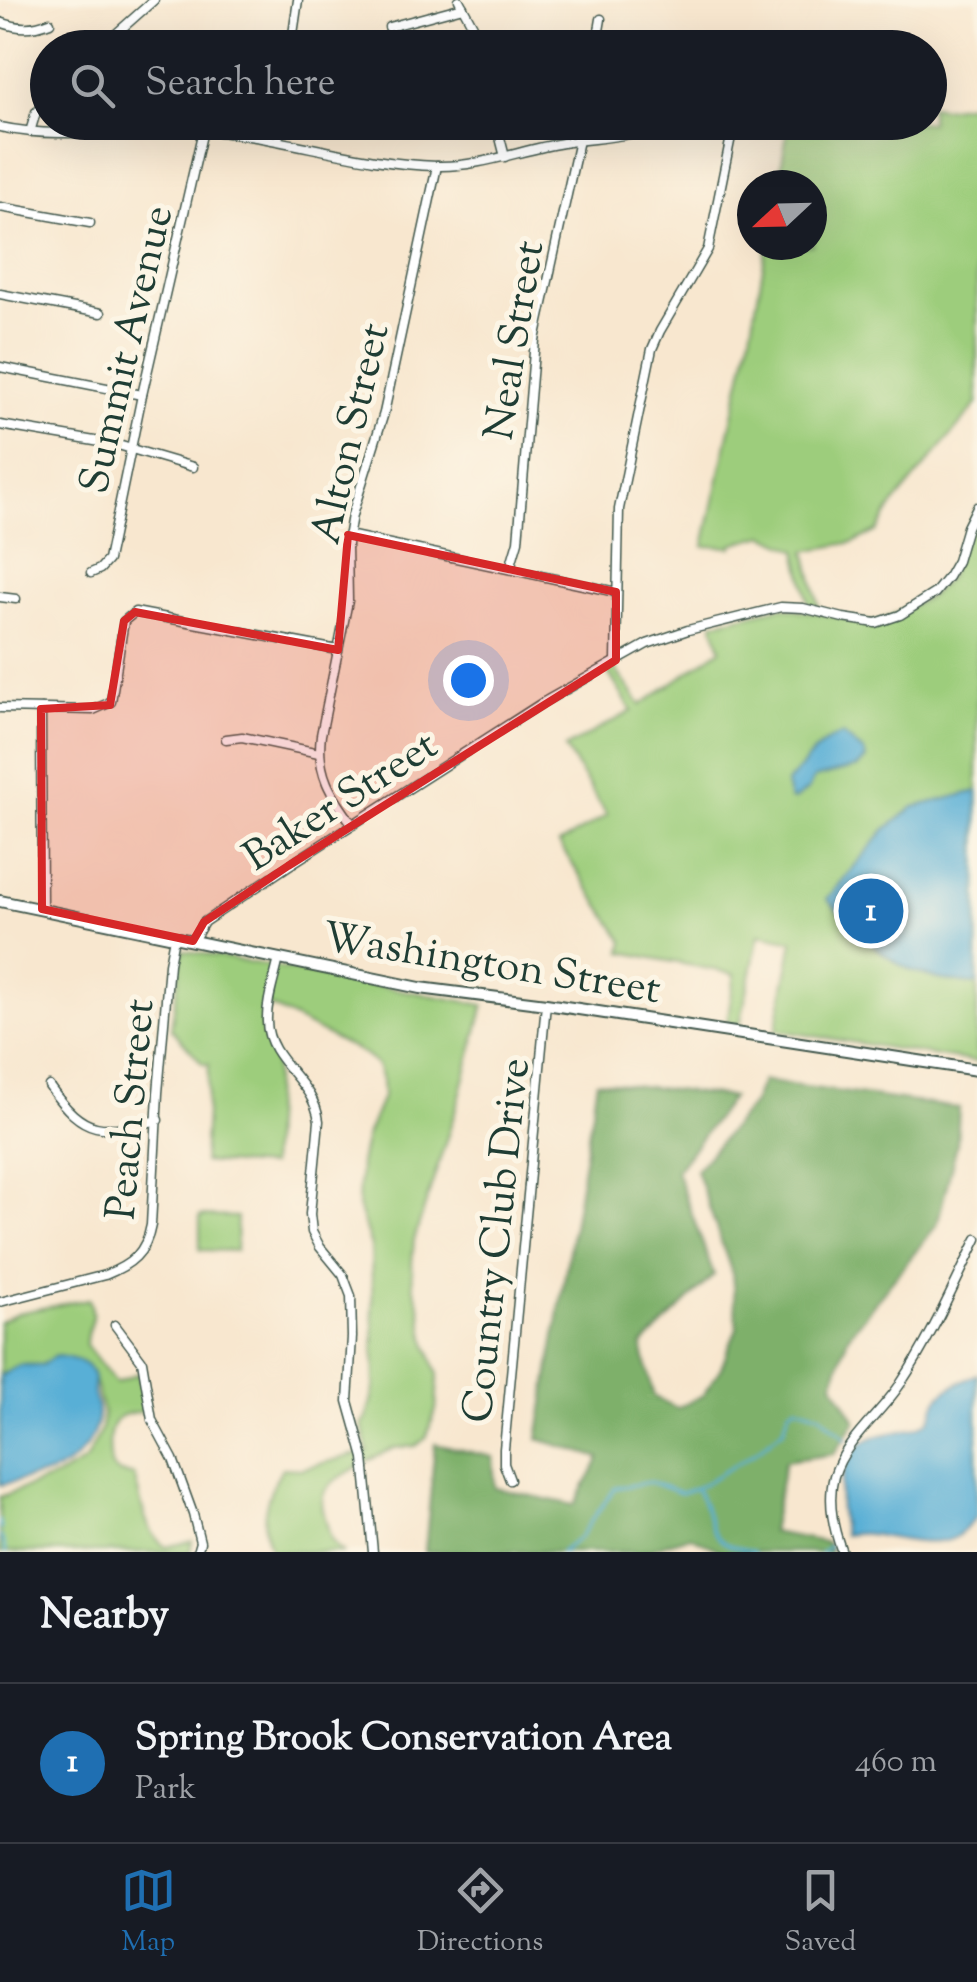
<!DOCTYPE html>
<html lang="en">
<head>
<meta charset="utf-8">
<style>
	body { margin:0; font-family:"Sorts Mill Goudy",serif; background:#242831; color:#f1f3f6 }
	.compass { position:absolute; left:737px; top:170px; width:90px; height:90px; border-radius:50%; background:#171b24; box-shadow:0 10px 40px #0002; rotate:248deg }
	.you { position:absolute; left:468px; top:680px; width:35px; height:35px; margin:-25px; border:8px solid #fff; border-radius:50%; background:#1a73e8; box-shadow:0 0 0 15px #1a73e833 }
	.badge { display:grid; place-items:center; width:65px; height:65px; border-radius:50%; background:#1f6fb2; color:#fff; font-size:32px; font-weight:700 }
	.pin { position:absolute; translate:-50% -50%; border:5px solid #fff; box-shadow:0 2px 10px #0006 }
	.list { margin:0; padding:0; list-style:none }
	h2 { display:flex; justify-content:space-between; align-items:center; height:130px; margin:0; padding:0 40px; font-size:42px }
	h2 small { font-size:32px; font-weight:400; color:#9ea1a6 }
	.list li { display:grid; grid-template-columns:65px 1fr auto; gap:30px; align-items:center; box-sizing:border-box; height:160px; padding:0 40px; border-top:2px solid #363941 }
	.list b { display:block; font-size:38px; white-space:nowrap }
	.list p { margin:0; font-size:32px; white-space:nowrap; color:#9ea1a6 }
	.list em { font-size:32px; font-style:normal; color:#9ea1a6 }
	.icon { flex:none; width:55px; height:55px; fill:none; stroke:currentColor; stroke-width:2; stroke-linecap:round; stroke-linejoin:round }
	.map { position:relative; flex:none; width:977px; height:1552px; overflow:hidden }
	.search { position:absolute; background:#171b24; box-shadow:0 10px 40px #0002; left:30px; right:30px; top:30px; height:110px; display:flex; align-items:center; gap:25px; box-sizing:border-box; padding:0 35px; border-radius:55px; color:#9ea1a6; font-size:38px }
	.sheet { height:290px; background:#171b24 }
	nav { display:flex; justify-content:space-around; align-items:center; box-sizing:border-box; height:140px; border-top:2px solid #363941; background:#171b24; font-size:28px; color:#9ea1a6 }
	nav a { display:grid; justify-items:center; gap:5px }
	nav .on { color:#1f6fb2 }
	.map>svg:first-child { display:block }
	.green { fill:#9dcd7b; stroke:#5e8558; stroke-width:2.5 }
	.forest { fill:#7eb06b; stroke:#4e7650; stroke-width:2.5 }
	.water { fill:#59afd6; stroke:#3c7685; stroke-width:2.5 }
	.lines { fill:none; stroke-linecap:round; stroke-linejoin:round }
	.stream { stroke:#59afd6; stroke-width:2.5 }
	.minor-casing { stroke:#40564b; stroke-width:11 }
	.major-casing { stroke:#40564b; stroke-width:14 }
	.minor { stroke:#fff; stroke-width:8 }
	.major { stroke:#fff; stroke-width:10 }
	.marked { fill:#d62828; fill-opacity:0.2; stroke:#d62828; stroke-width:8; stroke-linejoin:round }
	.labels { text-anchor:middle; stroke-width:10; stroke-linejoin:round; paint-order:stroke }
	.street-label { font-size:42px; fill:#1f3d34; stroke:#fcf5e5 }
</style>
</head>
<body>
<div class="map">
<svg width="977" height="1552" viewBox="0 0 977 1552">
	<rect width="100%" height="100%" fill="#fcf5e5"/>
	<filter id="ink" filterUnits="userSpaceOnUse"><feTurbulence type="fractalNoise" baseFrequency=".01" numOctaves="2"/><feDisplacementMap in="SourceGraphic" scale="20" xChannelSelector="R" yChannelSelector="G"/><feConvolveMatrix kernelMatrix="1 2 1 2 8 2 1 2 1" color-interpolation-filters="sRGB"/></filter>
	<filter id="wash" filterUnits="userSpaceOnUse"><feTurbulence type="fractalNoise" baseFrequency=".0048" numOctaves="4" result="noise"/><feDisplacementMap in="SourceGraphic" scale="40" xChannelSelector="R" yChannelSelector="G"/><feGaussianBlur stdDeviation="2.25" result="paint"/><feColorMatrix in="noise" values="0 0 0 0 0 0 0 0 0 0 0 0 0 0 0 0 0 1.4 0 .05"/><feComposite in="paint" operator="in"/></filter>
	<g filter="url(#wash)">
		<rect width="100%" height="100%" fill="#f8e7cf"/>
		<g class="green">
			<polygon points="977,103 977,404 893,505 877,531 854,542 806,551 819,607 809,605 797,550 765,535 732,544 732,547 704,546 751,334 767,245 812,245 812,185 778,185 789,123 930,122 930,106 943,108"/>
			<polygon points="977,507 977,1062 776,1030 793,941 759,934 740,1025 727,1022 735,974 622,952 624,941 559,844 607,815 565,748 632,711 606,669 613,666 641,705 721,649 713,623 781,607 876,623 928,598 948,578"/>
			<path d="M183,950L484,1005L458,1103L414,1240L412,1263L413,1286L420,1306L425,1337L438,1375L436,1410L426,1438L416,1446L394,1448L385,1452C370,1461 331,1478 324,1493C320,1503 324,1515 327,1525C330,1538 333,1546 344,1552H272C257,1522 266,1496 282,1468L301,1469L368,1451L362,1425L367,1418L375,1385L371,1247L358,1206L360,1163L366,1136L383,1095L382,1080L377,1065L364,1054L273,1008L262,1005V1031L275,1060L270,1166L203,1162L209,1064H203L171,1028Z"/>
			<polygon points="200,1216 237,1217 236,1251 200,1250"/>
			<path d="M89,1299C98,1321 85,1327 86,1345L116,1383L138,1373L145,1411C138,1412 125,1413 120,1417C106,1425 109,1452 111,1465C116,1475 125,1474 134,1475C141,1499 144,1533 166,1547L192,1541L190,1552H0V1497L58,1476L85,1461L101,1430L103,1412L92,1373L48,1362L42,1365H19L0,1375V1322L17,1313Z"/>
		</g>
		<polygon class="forest" points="597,1081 732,1097 676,1171 714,1275 642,1346 654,1397 677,1408 703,1395 721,1368 737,1328 732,1273 696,1170 753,1103 762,1081 959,1108 957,1144 937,1225 848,1336 833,1383 856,1421 834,1454 785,1461 771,1532 826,1542 831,1552 723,1552 690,1536 641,1552 425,1552 435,1444 493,1457 495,1488 574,1505 600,1458 538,1439"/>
		<g class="water">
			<path d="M843,735L864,752L866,759L858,767L814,778L808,790L794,800L790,799L786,785L790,779C806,764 819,739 843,735Z"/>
			<path d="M977,791V984C899,980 878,951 827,899L885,830L914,807Z"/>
			<path d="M59,1356C69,1358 81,1360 88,1367C96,1375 94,1380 93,1388C93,1395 98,1403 98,1411C99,1431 84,1453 68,1464C49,1477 21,1479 0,1485V1376L19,1365H42L53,1357Z"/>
			<path d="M977,1374V1516C970,1523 963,1534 954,1538C933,1549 891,1537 868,1534C860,1533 852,1534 844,1535C836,1503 836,1454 872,1438C888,1431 908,1433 924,1424C936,1418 931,1408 938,1399C946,1387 965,1381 977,1374Z"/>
		</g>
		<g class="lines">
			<g class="stream">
				<path d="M695,1489C711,1506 705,1535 729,1545C737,1548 746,1549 754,1552"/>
				<polyline points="0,1521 1,1529"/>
				<polyline points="1,1536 6,1552"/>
				<polyline points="561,1552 579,1538 615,1488 650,1482 681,1493 702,1485 754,1453 784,1429 789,1411 796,1406 820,1414 847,1440"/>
				<polyline points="821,1552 831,1545"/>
			</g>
		</g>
	</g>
	<g filter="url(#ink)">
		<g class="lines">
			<g class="minor-casing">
				<g id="minor">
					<polyline points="459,0 473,26 478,48"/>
					<path d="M0,22C19,29 32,29 50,22"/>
					<polyline points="389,27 463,7"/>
					<polyline points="100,48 154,0"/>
					<polyline points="291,48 298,0"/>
					<polyline points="596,48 601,19"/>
					<polyline points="496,122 505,157"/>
					<path d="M0,127C65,141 131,126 197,130C278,135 356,164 437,166C481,167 520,150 563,143C599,137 634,138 667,122"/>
					<polyline points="30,132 36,112 48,99"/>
					<polyline points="278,141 281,122"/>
					<polyline points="0,207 90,223"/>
					<polyline points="0,294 101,313"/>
					<polyline points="0,367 142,395"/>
					<polyline points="0,425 118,445 193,467"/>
					<polyline points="348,535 616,592"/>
					<polyline points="510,568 518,541 535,340 583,122"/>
					<polyline points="91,573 100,569 108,560 142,395 203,130"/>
					<polyline points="0,597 16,599"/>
					<polyline points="616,660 619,509 652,349 660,331 708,249 734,122"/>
					<polyline points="0,708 93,710 111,702 124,621 135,612 338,650"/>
					<polyline points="41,709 42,909"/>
					<polyline points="226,739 242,737 319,753"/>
					<path d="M353,825C331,795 316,773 321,735L348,601L347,544L352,515L384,413L437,166"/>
					<polyline points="193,941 204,922 288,866 542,703 647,644 688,630 781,607 803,608 843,618 876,623 900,615 935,593 948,577 957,561 967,527 977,507"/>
					<path d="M279,958C275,978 266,1001 267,1022C268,1062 314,1080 319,1121L310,1214L312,1232L320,1247L343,1275L351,1296L352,1337L348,1401L364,1458L373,1552"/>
					<path d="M49,1086C85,1137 102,1133 158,1120"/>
					<path d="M0,1302L105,1275C131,1265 146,1253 151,1225L158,1093L169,964L174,937"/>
					<polyline points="115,1325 142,1361 152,1420 173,1459 193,1514 200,1542 197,1552"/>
					<polyline points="510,1480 504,1464 504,1449 546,1004"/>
					<path d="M842,1552C833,1528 827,1502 834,1476C845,1440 881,1414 901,1383C931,1338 953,1287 977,1239"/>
				</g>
			</g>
			<g class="major-casing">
				<polyline id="major" points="0,901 420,988 546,1004 977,1070"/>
			</g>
			<use href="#minor" class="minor"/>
			<use href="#major" class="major"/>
		</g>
	</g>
	<path class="marked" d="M348,535L616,592V660L288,866L204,922L193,941L42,909L41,709L110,705L124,621L135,612L338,650Z"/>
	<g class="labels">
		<g class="street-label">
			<text transform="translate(512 340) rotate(-81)" y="15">Neal Street</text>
			<text transform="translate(124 349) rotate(-77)" y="15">Summit Avenue</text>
			<text transform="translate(348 433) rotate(-77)" y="15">Alton Street</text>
			<text transform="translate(339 799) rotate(-33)" y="15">Baker Street</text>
			<text transform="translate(492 961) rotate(9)" y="15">Washington Street</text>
			<text transform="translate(128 1109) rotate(-85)" y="15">Peach Street</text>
			<text transform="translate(494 1240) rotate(-84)" y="15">Country Club Drive</text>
		</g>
	</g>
</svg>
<svg class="compass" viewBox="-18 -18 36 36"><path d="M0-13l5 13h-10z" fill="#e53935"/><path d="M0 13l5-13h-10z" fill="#9ea1a6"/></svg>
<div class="you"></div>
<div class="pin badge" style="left:871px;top:911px">1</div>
<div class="search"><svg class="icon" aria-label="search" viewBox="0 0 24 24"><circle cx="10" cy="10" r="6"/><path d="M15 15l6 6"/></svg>Search here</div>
</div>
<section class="sheet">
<h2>Nearby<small></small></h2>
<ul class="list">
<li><span class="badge">1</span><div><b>Spring Brook Conservation Area</b><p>Park</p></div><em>460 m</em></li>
</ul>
</section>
<nav>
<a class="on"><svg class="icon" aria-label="map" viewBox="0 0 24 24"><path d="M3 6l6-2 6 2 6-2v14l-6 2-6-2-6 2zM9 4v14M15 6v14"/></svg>Map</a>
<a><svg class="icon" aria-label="directions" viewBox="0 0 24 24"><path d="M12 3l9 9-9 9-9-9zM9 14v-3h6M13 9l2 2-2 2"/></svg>Directions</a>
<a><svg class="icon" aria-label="saved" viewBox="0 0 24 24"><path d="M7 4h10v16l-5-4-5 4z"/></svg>Saved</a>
</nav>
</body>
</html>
